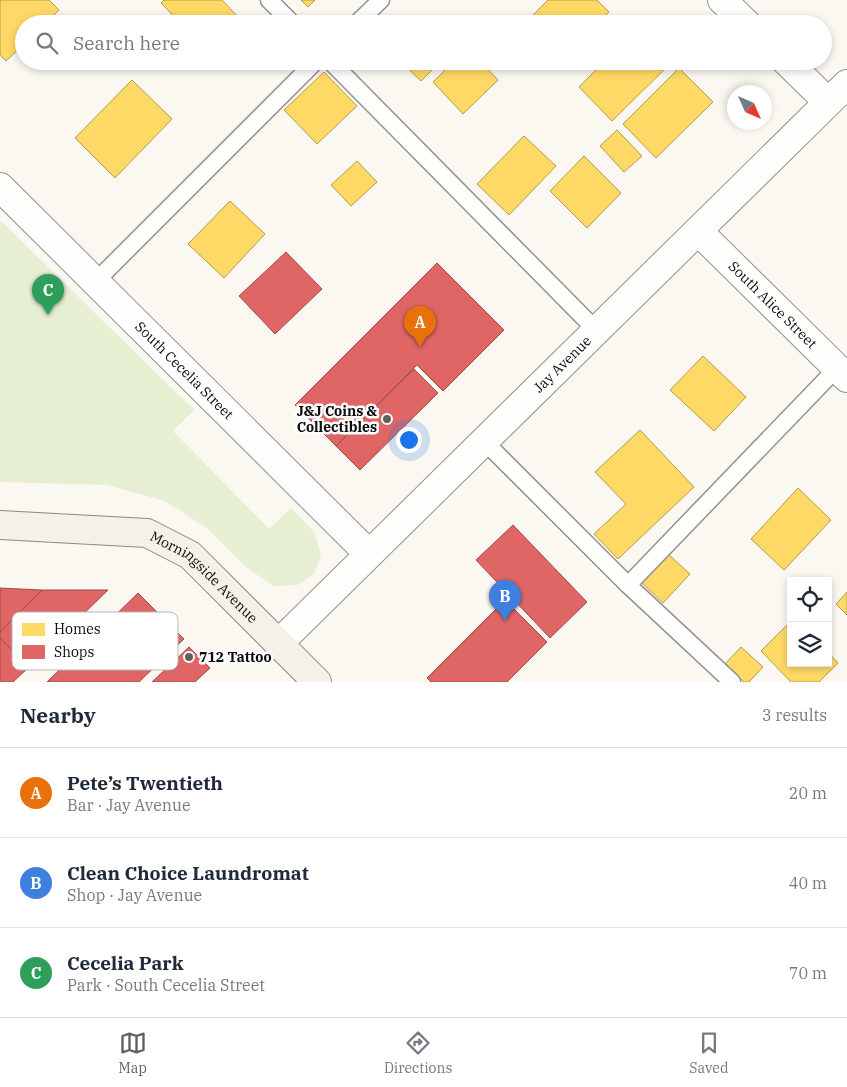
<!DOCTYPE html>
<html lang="en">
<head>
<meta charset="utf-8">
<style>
	body { margin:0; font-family:"IBM Plex Serif",serif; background:#f6f6f7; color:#1f2937 }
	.controls { position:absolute; right:15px; bottom:15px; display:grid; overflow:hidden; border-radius:0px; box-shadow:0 2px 8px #0003 }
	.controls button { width:45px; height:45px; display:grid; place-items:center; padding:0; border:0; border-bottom:1px solid #e0e1e3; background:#fff; color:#1f2937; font:25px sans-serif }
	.compass { position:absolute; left:727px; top:85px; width:45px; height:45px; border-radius:50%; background:#fff; box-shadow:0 2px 8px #0003; rotate:135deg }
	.you { position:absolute; left:408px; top:439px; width:18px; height:18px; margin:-12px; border:4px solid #fff; border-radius:50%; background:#1a73e8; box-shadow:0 0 0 8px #1a73e833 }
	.badge { display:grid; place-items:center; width:32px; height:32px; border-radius:50%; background:#5f5f5c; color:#fff; font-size:16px; font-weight:700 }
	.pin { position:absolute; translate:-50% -41px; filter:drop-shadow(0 1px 2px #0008) }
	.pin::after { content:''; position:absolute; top:26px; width:18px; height:15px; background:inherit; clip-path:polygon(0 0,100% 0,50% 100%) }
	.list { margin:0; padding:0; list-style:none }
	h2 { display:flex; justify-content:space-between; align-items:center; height:65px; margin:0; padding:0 20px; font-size:21px }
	h2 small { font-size:16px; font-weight:400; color:#747a83 }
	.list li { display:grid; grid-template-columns:32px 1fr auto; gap:15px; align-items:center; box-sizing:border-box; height:90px; padding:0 20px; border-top:1px solid #e0e1e3 }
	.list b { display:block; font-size:19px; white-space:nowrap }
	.list p { margin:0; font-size:16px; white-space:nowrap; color:#747a83 }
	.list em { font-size:16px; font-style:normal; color:#747a83 }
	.icon { flex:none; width:28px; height:28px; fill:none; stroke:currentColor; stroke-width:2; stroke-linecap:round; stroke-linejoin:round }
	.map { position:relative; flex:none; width:847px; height:682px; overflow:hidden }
	.search { position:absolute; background:#fff; box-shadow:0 2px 8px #0003; left:15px; right:15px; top:15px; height:55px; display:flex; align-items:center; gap:12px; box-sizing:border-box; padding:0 18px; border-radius:28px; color:#747a83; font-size:19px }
	.sheet { height:335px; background:#fff }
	nav { display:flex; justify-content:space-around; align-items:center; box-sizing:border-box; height:70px; border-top:1px solid #e0e1e3; background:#fff; font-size:14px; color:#747a83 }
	nav a { display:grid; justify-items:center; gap:2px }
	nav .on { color:#5f5f5c }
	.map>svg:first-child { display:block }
	.green { fill:#e6efd2 }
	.homes { fill:#ffd966; stroke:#b69c4b }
	.shops { fill:#e06666; stroke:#a04b4b }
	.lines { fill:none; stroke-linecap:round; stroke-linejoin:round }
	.lane-casing { stroke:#93928f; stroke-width:19 }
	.street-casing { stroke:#93928f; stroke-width:30 }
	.secondary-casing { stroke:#8a8986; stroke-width:30 }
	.lane { stroke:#fefefd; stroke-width:16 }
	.street { stroke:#fefefd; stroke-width:28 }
	.secondary { stroke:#f4f1e8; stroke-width:28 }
	.poi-dot { fill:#5f5f5c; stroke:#fff; stroke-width:2 }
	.labels { text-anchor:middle; stroke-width:5; stroke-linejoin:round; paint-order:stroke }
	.street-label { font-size:14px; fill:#0c0c0c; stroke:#fff }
	.poi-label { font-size:14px; font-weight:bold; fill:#0c0c0c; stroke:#fff; text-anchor:end }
	.key { fill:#fff; stroke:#b6b6b6; stroke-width:1 }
	.key-label { font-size:14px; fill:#0c0c0c }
</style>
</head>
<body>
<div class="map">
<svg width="847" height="682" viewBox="0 0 847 682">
	<rect width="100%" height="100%" fill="#faf8f1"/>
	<polygon class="green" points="0,220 194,410 173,431 269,529 291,508 315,533 321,556 314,574 297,585 273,586 247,568 208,529 165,501 107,485 0,482"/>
	<g class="homes">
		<polygon points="0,0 49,0 59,10 45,24 24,24 24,44 6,61 0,55"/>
		<polygon points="164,0 222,0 239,18 233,24 181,24 161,3"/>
		<polygon points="301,0 315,0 308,7"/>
		<polygon points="548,0 597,0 609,12 597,24 524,24"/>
		<polygon points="400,61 441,61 421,81"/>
		<polygon points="454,61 480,61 498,80 463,114 433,82"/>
		<polygon points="605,61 673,61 612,121 579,87"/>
		<polygon points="679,68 713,102 656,158 623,124"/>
		<polygon points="324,72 357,106 317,144 284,110"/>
		<polygon points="132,80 172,119 115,178 75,138"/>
		<polygon points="617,130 642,156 624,172 600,146"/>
		<polygon points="524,136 556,166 509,215 477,184"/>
		<polygon points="584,156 621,193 587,228 550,191"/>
		<polygon points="357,161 377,182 351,206 331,185"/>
		<polygon points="230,201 265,234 224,278 188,244"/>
		<polygon points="703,356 746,397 714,431 670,390"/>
		<polygon points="640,430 694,487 618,559 594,534 626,504 595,472"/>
		<polygon points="798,488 831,520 784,570 751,539"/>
		<polygon points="668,554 690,574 663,603 641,582"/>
		<polygon points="847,592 847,615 836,604"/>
		<polygon points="791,621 791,663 828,663 828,652 838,663 819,682 791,682 761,651"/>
		<polygon points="741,647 763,667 749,682 744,682 725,664"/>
	</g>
	<g class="shops">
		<polygon points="286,252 322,289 275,334 239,296"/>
		<polygon points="437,263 504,330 443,391 417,365 336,446 295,405"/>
		<polygon points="414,369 438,393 360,470 336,446"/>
		<polygon points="513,525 587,602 550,638 476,560"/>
		<polygon points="0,588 42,590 0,632"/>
		<polygon points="42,590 108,590 29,667 0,638 0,632"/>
		<polygon points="138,593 184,639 139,682 47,682"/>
		<polygon points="505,600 547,642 507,682 431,682 427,678"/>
		<polygon points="0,638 29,667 13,682 0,682"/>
		<polygon points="189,647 210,668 195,682 152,682"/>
	</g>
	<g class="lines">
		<g class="lane-casing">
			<g id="lane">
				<polyline points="269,0 293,24"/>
				<polyline points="356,24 381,0"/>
				<polyline points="330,61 596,330"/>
				<polyline points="96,281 316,61"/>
				<polyline points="484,441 628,585 732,682"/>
				<polyline points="628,585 837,368"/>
			</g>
		</g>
		<g class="street-casing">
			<g id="street">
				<polyline points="722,0 747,24"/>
				<polyline points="786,61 828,102"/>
				<path id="s1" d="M0,187L369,554"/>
				<path id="s2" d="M698,231L847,378"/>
				<path id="s3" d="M278,644L847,84"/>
			</g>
		</g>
		<g class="secondary-casing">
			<g id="secondary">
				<path id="s4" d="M0,525L147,533L190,555L317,682"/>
			</g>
		</g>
		<use href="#lane" class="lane"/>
		<use href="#street" class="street"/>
		<use href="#secondary" class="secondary"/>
	</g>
	<g class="poi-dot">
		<circle cx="387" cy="419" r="5"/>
		<circle cx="189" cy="657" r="5"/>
	</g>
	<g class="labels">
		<g class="street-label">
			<text dy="5" stroke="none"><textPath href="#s2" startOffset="105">South Alice Street</textPath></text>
			<text dy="5" stroke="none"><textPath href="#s3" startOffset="399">Jay Avenue</textPath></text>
			<text dy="5" stroke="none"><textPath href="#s1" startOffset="260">South Cecelia Street</textPath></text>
			<text dy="5" stroke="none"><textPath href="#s4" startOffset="220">Morningside Avenue</textPath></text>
		</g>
		<g class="poi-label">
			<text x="377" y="416">J&amp;J Coins &amp;<tspan x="377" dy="16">Collectibles</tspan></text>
			<text x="199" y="662" text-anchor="start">712 Tattoo</text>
		</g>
	</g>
	<rect x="12" y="612" width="166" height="58" rx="8" class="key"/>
	<rect x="22" y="623" width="23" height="13" fill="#ffd966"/>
	<rect x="22" y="645" width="23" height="14" fill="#e06666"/>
	<g class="key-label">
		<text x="54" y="634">Homes</text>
		<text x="54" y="657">Shops</text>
	</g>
</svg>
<div class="controls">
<button><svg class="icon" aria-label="locate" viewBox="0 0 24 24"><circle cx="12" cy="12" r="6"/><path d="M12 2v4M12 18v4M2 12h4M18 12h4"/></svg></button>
<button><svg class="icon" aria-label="layers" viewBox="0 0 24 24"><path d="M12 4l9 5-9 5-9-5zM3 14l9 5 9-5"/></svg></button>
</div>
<svg class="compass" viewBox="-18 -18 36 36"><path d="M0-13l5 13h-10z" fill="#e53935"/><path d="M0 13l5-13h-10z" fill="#747a83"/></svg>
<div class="you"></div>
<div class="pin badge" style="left:420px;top:347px;background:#e8710a">A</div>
<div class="pin badge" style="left:505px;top:621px;background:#3f7fe0">B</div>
<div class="pin badge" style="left:48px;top:315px;background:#2e9e5b">C</div>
<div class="search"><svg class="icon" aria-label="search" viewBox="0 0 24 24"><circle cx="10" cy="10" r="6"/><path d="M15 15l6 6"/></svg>Search here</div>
</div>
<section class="sheet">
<h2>Nearby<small>3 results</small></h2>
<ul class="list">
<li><span class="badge" style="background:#e8710a">A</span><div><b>Pete’s Twentieth</b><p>Bar · Jay Avenue</p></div><em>20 m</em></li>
<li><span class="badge" style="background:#3f7fe0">B</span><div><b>Clean Choice Laundromat</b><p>Shop · Jay Avenue</p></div><em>40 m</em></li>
<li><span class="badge" style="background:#2e9e5b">C</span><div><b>Cecelia Park</b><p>Park · South Cecelia Street</p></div><em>70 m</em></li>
</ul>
</section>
<nav>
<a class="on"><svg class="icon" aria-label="map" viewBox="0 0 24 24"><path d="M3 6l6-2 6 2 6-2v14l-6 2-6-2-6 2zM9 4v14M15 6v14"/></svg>Map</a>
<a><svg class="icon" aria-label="directions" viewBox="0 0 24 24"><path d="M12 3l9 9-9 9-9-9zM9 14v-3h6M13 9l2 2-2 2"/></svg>Directions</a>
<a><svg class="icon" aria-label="saved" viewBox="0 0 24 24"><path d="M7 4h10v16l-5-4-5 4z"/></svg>Saved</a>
</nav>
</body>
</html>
